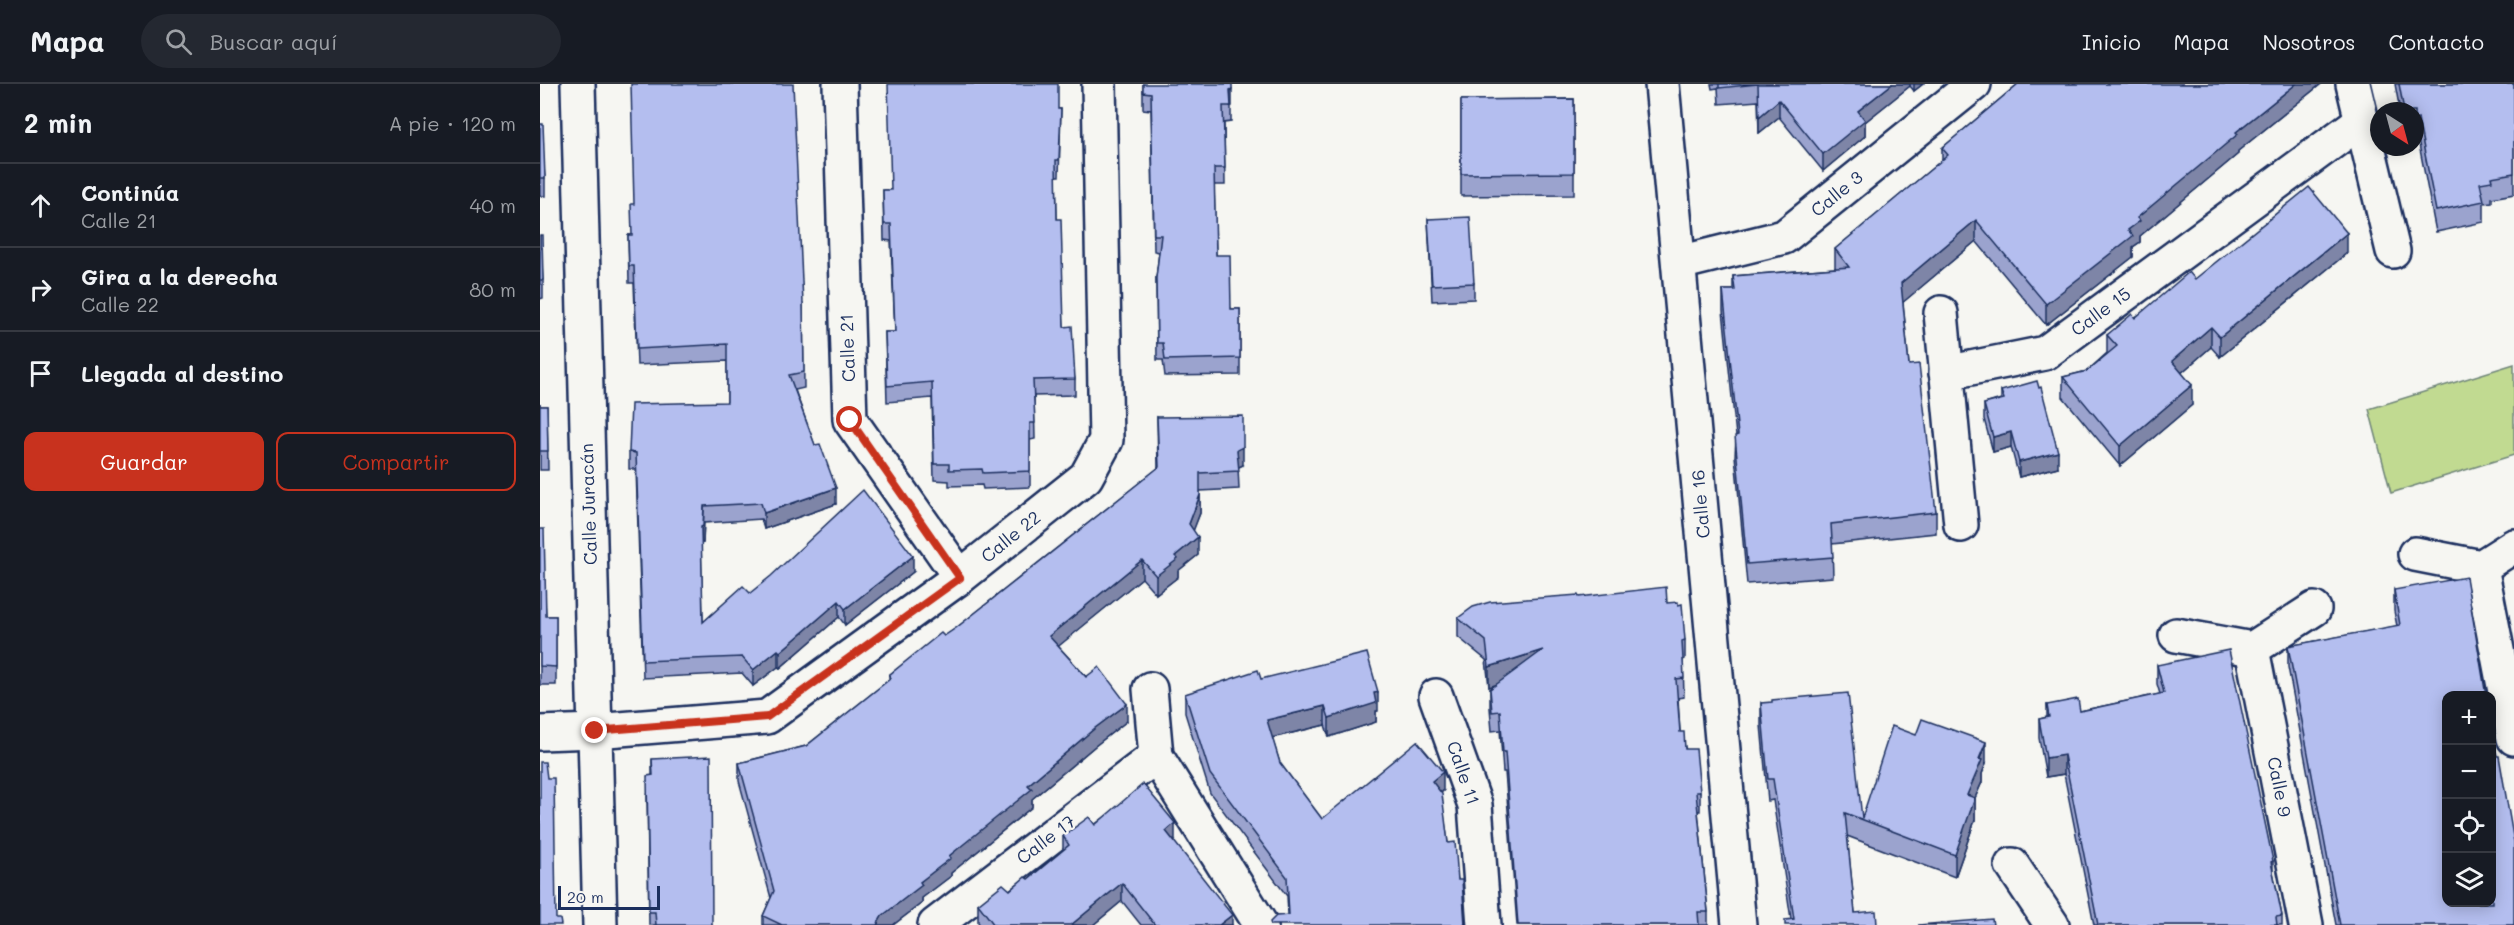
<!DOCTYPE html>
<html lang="es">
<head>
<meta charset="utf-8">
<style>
	body { margin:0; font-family:Mali,sans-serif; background:#242831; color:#f1f3f6 }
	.controls { position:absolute; right:18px; bottom:18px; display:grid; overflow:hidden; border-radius:12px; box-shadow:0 3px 15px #0003 }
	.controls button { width:54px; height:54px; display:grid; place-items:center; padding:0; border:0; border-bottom:2px solid #363941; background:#171b24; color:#f1f3f6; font:30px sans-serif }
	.compass { position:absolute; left:1830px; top:18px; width:54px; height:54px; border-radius:50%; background:#171b24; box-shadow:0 3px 15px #0003; rotate:144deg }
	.scale { position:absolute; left:18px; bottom:15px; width:102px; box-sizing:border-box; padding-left:6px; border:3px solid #1b2f5e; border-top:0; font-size:16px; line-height:21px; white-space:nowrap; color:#1b2f5e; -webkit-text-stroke:4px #f6f6f2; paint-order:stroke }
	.stop { position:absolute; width:18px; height:18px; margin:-14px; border:4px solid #c8321e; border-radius:50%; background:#fff }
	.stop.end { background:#c8321e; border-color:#fff; box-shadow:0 2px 6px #0008 }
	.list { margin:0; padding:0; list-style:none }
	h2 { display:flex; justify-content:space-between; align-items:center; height:78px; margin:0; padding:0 24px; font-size:26px }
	h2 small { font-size:20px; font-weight:400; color:#9ea1a6 }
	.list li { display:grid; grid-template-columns:39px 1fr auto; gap:18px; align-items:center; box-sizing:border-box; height:84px; padding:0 24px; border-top:2px solid #363941 }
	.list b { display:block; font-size:22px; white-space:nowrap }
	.list p { margin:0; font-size:20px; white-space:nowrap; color:#9ea1a6 }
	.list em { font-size:20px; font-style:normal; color:#9ea1a6 }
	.actions { display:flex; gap:12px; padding:18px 24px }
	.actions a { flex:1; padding:14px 0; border:2px solid #c8321e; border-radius:12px; text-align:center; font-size:21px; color:#c8321e }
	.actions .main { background:#c8321e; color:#fff }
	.icon { flex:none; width:33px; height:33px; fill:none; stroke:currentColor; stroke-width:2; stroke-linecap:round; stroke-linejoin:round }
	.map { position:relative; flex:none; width:1974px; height:841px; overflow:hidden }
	header { display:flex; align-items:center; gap:36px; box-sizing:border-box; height:84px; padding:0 30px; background:#171b24; border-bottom:2px solid #363941 }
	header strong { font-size:28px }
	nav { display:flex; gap:33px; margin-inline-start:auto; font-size:21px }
	.search { width:420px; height:54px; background:#242831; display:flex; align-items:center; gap:15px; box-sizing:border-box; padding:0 21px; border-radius:33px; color:#9ea1a6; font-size:22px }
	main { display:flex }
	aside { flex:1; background:#171b24 }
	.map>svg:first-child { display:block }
	.pitch { fill:#c1da91; stroke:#6e8478; stroke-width:1.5 }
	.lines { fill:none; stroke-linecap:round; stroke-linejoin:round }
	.minor-casing { stroke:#1b2f5e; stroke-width:38 }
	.minor { stroke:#f6f6f2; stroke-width:33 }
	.wall { fill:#9ba3ce; stroke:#1b2f5e; stroke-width:1.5 }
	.shaded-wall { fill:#7e85a7; stroke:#1b2f5e; stroke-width:1.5 }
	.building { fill:#b4beef; stroke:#1b2f5e; stroke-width:1.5 }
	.route { stroke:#c8321e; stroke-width:8 }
	.labels { text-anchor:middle; stroke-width:4.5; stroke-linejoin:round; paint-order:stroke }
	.street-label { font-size:18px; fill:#1b2f5e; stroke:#f6f6f2 }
</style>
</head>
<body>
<header>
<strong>Mapa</strong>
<div class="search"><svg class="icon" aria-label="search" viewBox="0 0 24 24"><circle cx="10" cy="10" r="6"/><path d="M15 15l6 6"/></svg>Buscar aquí</div>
<nav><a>Inicio</a><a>Mapa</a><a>Nosotros</a><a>Contacto</a></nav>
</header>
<main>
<aside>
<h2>2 min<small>A pie · 120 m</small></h2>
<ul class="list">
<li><svg class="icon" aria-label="ahead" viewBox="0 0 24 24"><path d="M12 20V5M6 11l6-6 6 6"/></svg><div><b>Continúa</b><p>Calle 21</p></div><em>40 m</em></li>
<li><svg class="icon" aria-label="right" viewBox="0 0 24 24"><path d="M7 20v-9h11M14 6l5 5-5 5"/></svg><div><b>Gira a la derecha</b><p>Calle 22</p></div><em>80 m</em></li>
<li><svg class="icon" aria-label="arrive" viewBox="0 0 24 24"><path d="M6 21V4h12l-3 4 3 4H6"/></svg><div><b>Llegada al destino</b></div></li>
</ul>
<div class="actions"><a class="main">Guardar</a><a>Compartir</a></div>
</aside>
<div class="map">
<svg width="1974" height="841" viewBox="0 0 1974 841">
	<rect width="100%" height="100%" fill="#f6f6f2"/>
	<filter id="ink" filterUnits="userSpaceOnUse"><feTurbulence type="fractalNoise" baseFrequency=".0167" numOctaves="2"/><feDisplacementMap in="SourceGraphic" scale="12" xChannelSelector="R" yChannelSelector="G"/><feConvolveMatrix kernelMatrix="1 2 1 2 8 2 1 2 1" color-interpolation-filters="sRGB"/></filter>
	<g filter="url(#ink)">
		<polygon class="pitch" points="1974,280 1974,371 1851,409 1829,325"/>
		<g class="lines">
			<g class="minor-casing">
				<g id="minor">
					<polyline points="38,0 60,841"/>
					<polyline points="300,0 310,336 420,493"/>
					<polyline points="1122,0 1199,841"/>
					<polyline points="1813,0 1853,167"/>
					<polyline points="1139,179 1244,153 1434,0"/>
					<polyline points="1401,229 1421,441"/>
					<polyline points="1406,289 1505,269 1821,37"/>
					<polyline points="1875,470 1941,483 1974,462"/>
					<polyline points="1941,483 1974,654"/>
					<polyline points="1636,551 1712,565 1774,525"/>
					<polyline points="1712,565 1766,841"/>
					<polyline points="610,605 616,672 721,841"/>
					<polyline points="896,612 935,721 944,841"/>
					<polyline points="0,649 55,647 227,633 420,493 546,393 566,356 559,0"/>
					<polyline points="1472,781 1512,841"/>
					<polyline points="395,841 616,672"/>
				</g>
			</g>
			<use href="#minor" class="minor"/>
		</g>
		<g class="wall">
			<polygon points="603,0 692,22 691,22 691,38 684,39 685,101 674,101 676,171 691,225 700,225 700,291 625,292 623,276 617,276 616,194 619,168 614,167 611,26 603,25"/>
			<polygon points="1171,0 1383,0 1374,7 1370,2 1325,38 1325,52 1283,87 1239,33 1219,49 1218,17 1179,20 1178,4 1172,5"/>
			<polygon points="1478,0 1781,0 1698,67 1698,70 1600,152 1600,158 1593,163 1593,173 1506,241 1436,157 1363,218 1369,281 1396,428 1396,449 1292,460 1293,493 1207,500 1195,372 1196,352 1183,227 1183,206 1193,206 1193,192 1295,184 1295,165 1402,76 1402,64"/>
			<polygon points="1855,0 1974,0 1974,110 1952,114 1952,118 1944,119 1944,138 1896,148 1878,55 1875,56 1875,27 1860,27"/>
			<polygon points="1034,15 1034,111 921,112 921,16"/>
			<polygon points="518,25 521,25 519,92 516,92 517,135 524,243 535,295 535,311 494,312 495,355 490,356 490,403 443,405 442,401 409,402 409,397 394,396 392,314 347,318 345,248 355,248 351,157 344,156 343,106 350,106"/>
			<polygon points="0,40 5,94 5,112 0,112"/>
			<polygon points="888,135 934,199 934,215 892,217"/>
			<polygon points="0,151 3,196 3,214 0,215"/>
			<polygon points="88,151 91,151 263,219 264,304 255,306 296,420 224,445 221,435 164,439 163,459 161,459 163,538 210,509 373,488 305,541 299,533 240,584 238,583 213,602 202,589 103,594 96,385 89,385 89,368 187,318 187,277 97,281 94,199 89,199"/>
			<polygon points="1807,169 1680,273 1671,263 1641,289 1652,321 1580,382 1523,313 1523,293 1547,287 1567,269 1567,251 1655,195"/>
			<polygon points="1461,307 1518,383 1479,393 1471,363 1453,368 1444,335 1444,320 1461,315"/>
			<polygon points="0,319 0,322 7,322 8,386 0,386"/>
			<polygon points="617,333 703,381 698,383 699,405 660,407 660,429 653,446 658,471 638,487 638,493 616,510 602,494 518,562 587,637 555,662 492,715 492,723 411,789 411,792 382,814 382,819 353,841 223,841 223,832 231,814 199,697 199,679 266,662 349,596 349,591 416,544 618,384"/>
			<polygon points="0,445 6,532 16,532 16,601 0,601"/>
			<polygon points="1854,506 1957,672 1974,841 1796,841 1748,583 1748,562 1857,542 1854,527"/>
			<polygon points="1039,513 1127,519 1145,556 1145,575 1143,576 1144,613 1138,614 1140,648 1160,708 1160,727 1158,727 1168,828 1168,841 977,841 965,688 963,688 960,646 952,647 950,624 950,605 957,600 949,603 946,576 918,553 918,534"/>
			<polygon points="1617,581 1733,777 1733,788 1742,832 1742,841 1554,841 1524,690 1506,693 1499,654 1499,635 1507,633 1507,621 1540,627 1620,610 1617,600"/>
			<polygon points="721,595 838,627 836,627 836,638 789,653 785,641 732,654 740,679 782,735 903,707 901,709 908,759 918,796 748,831 747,812 670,709 645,629 645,610"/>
			<polygon points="1221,619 1322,734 1446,679 1442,690 1442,698 1435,714 1435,736 1415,793 1307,752 1315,829 1251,835 1233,716 1228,717 1221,641"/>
			<polygon points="112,675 172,841 109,841 107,712 112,691"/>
			<polygon points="555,741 635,757 634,758 692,841 601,841 582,817 553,841 440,841 438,838 438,820 470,806 488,795 523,765 523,752"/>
		</g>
		<g class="shaded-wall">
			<polygon points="1352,0 1370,0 1370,2 1325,38 1325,52 1283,87 1283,70 1318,27"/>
			<polygon points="1374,0 1383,0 1374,7"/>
			<polygon points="1756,0 1781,0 1698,67 1698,70 1600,152 1600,158 1593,163 1593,173 1506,241 1506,220 1588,146 1597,134 1696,48"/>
			<polygon points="692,5 692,22 690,22 690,6"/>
			<polygon points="1239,16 1239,33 1219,49 1219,33"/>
			<polygon points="1436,136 1436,157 1361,220 1361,199"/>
			<polygon points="1807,149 1807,169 1680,273 1680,253"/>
			<polygon points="1671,243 1671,263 1632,297 1632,277"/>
			<polygon points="1652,301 1652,321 1580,382 1580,362"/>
			<polygon points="1471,348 1471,363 1453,368 1453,353"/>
			<polygon points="703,363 703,381 697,384 697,366"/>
			<polygon points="1518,368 1518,383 1479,393 1479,378"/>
			<polygon points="296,404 296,420 224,445 224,429"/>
			<polygon points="660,411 660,429 649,458 649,440"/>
			<polygon points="164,422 163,459 161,459 161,443"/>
			<polygon points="658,453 658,471 638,487 638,493 616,510 616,492 635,472"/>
			<polygon points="373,472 373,488 305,541 305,525"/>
			<polygon points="602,476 602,494 509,570 509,552"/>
			<polygon points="299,517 299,533 240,584 240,568"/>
			<polygon points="238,566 238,583 213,602 213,586"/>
			<polygon points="1003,566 1003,585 949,603 949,583"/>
			<polygon points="838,608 838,627 836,627 836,638 789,653 789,634 834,609"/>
			<polygon points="587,620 587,637 555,662 492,715 492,723 411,789 411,792 382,814 382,819 353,841 337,841 342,832 409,772 488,701 555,644"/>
			<polygon points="785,622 785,641 727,655 727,636"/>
			<polygon points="1446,658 1446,679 1442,690 1442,698 1435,714 1435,736 1415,793 1415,771 1427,711"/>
			<polygon points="1524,671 1524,690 1506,693 1506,674"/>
			<polygon points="903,688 903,707 892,717 892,697"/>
			<polygon points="635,739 635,757 626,765 626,747"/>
			<polygon points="582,799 582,817 553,841 531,841"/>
			<polygon points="692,831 692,841 679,841"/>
		</g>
		<g class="building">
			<polygon points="91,0 253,0 263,219 264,288 249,291 275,361 280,360 296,404 224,429 221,419 164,422 163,442 161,443 163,538 203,502 210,509 231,492 323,406 373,472 305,525 299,517 240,568 238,566 213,586 202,573 103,577 96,369 89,368 91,320 187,318 187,260 97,265 94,182 89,182 88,151 92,151 91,120 94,120"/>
			<polygon points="348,0 518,0 518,25 521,25 519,76 516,76 517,135 521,135 524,243 532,242 535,295 493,296 495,339 490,339 490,387 443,389 442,385 409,386 409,380 394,380 392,298 347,302 345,248 355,248 351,140 344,140 343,106 351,106"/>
			<polygon points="603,0 692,0 692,5 690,6 691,22 683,22 685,84 674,84 676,171 690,171 691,225 700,225 700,274 625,276 623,259 617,259 616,194 621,151 614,151 611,9 603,8"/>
			<polygon points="1179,0 1352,0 1318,27 1325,36 1283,70 1239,16 1219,33 1218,0 1179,4"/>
			<polygon points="1478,0 1756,0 1696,48 1698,50 1597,134 1600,137 1588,146 1593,152 1506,220 1436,136 1361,199 1369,281 1379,280 1396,428 1291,440 1293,473 1207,480 1195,352 1198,351 1183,206 1195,206 1193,192 1309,183 1295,165 1408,71 1402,64"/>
			<polygon points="1859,0 1974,0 1974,89 1951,93 1952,97 1940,99 1944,117 1896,127 1878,34 1875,35 1875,27 1864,27"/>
			<polygon points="1034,15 1034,89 921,90 921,16"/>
			<polygon points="0,40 3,40 5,94 0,94"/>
			<polygon points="1769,103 1807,149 1680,253 1671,243 1632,277 1652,301 1580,362 1523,293 1547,287 1577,262 1567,251 1592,230 1595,234 1649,188 1655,195"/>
			<polygon points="930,133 934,199 892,201 888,135"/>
			<polygon points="0,151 2,151 3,196 0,196"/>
			<polygon points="1497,297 1499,304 1501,303 1518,368 1479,378 1471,348 1453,353 1444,320 1464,315 1461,307"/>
			<polygon points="0,319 0,322 7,322 8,367 0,367"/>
			<polygon points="703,332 703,363 697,366 699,387 660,389 660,411 649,440 658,453 635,472 638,475 616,492 602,476 509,552 546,593 559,583 587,620 555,644 488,701 492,705 409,772 411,774 380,798 382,801 342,832 337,841 242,841 223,832 234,807 199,679 266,662 351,594 349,591 401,549 404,552 416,544 619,383 617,333"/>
			<polygon points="0,445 4,445 6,532 16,532 16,583 0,582"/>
			<polygon points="1926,493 1946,612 1906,612 1906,819 1952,819 1952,642 1957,672 1959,672 1974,758 1974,841 1800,841 1748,562 1860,541 1854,506"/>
			<polygon points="1126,503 1127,519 1138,518 1138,521 1142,520 1145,556 1142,557 1144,594 1136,595 1140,648 1144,648 1145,665 1156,665 1160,708 1156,708 1168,828 1158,828 1159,841 978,841 965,668 963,668 960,627 952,628 950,605 1003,566 949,583 946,557 918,534 933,523 950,518 1038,511 1039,513"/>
			<polygon points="1689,566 1733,777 1731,778 1742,832 1736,833 1737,841 1558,841 1524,671 1506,674 1499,635 1509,633 1507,621 1538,615 1540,627 1624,609 1617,581"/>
			<polygon points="827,569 838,608 834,609 836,619 789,634 785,622 727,636 740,679 782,735 877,657 903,688 892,697 902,710 908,759 915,758 918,796 922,796 925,841 731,841 730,838 736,832 749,831 747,793 670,690 645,610 718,586 721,595"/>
			<polygon points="1308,609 1322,734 1352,642 1376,651 1382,635 1446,658 1439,675 1442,676 1427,711 1435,714 1415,771 1305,729 1315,829 1336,827 1337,841 1245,841 1245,836 1254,835 1233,695 1228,695 1221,619 1232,618 1232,616"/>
			<polygon points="171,672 172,841 116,841 115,828 109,828 107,692 113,691 112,675"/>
			<polygon points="0,678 5,678 7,694 14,694 16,835 20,835 21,841 0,841"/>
			<polygon points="603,700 635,739 626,747 692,831 679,841 615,841 582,799 531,841 454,841 438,820 463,800 470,806 485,793 488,795 529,761 523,752 549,733 555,741"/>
			<polygon points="1452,835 1453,841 1378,841"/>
		</g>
	</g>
	<g class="lines" filter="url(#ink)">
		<polyline class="route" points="55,647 227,633 420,494 310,336"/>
	</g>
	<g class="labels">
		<g class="street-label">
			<text transform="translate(1297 110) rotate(-39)" y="6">Calle 3</text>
			<text transform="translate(1561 228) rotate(-36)" y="6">Calle 15</text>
			<text transform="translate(308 264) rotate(-92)" y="6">Calle 21</text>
			<text transform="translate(49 420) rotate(-92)" y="6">Calle Juracán</text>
			<text transform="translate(1161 420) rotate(-95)" y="6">Calle 16</text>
			<text transform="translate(471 453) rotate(-39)" y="6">Calle 22</text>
			<text transform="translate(923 689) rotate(71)" y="6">Calle 11</text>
			<text transform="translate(1739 703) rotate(79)" y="6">Calle 9</text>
			<text transform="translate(506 756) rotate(-37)" y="6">Calle 17</text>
		</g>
	</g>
</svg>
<div class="controls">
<button>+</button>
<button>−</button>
<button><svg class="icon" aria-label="locate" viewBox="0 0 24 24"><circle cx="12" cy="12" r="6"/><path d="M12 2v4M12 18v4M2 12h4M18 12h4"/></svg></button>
<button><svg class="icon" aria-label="layers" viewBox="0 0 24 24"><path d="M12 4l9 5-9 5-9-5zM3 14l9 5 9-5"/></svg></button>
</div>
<svg class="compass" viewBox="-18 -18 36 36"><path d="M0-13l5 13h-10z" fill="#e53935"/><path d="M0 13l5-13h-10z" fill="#9ea1a6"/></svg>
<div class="scale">20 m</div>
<div class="stop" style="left:310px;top:336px"></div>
<div class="stop end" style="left:55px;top:647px"></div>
</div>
</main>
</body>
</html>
